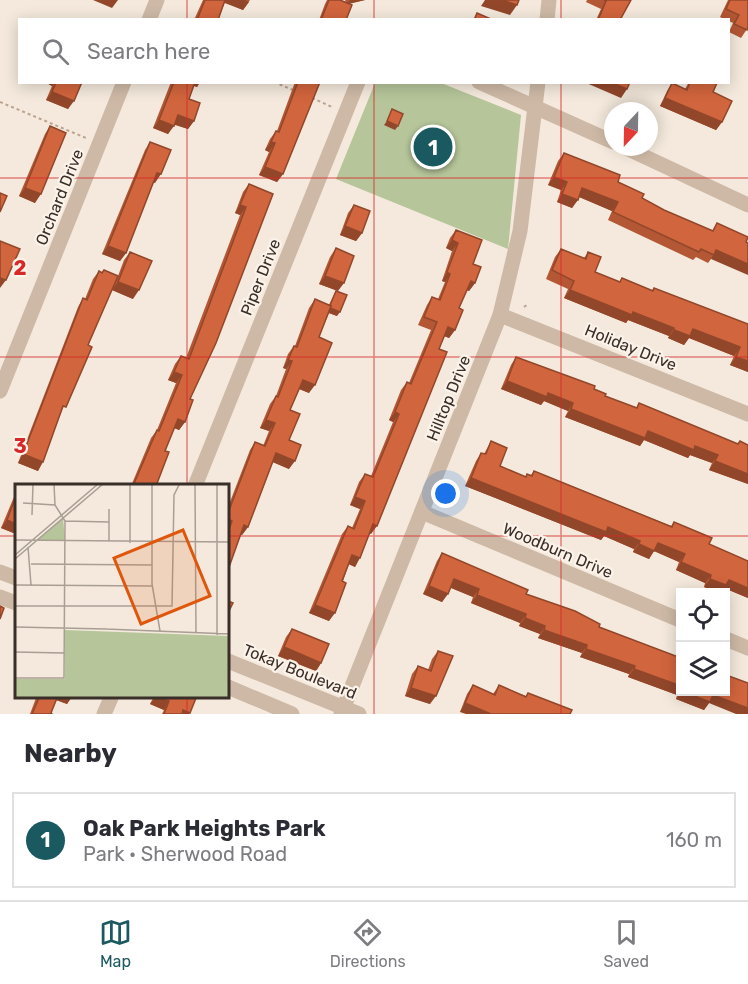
<!DOCTYPE html>
<html lang="en">
<head>
<meta charset="utf-8">
<style>
	body { margin:0; font-family:Rubik,sans-serif; background:#f7f7f7; color:#2b2b33 }
	.controls { position:absolute; right:18px; bottom:18px; display:grid; overflow:hidden; border-radius:0px; box-shadow:0 3px 15px #0003 }
	.controls button { width:54px; height:54px; display:grid; place-items:center; padding:0; border:0; border-bottom:2px solid #e1e1e2; background:#fff; color:#2b2b33; font:30px sans-serif }
	.compass { position:absolute; left:604px; top:102px; width:54px; height:54px; border-radius:50%; background:#fff; box-shadow:0 3px 15px #0003; rotate:202deg }
	.you { position:absolute; left:446px; top:494px; width:21px; height:21px; margin:-15px; border:4px solid #fff; border-radius:50%; background:#1a73e8; box-shadow:0 0 0 9px #1a73e833 }
	.badge { display:grid; place-items:center; width:39px; height:39px; border-radius:50%; background:#19595f; color:#fff; font-size:20px; font-weight:700 }
	.pin { position:absolute; translate:-50% -50%; border:3px solid #fff; box-shadow:0 2px 6px #0006 }
	.list { margin:0; padding:0; list-style:none }
	h2 { display:flex; justify-content:space-between; align-items:center; height:78px; margin:0; padding:0 24px; font-size:26px }
	h2 small { font-size:20px; font-weight:400; color:#7c7c81 }
	.list li { display:grid; grid-template-columns:39px 1fr auto; gap:18px; align-items:center; box-sizing:border-box; height:96px; margin:0 12px 12px; padding:0 12px; border:2px solid #e1e1e2; border-radius:0px }
	.list b { display:block; font-size:22px; white-space:nowrap }
	.list p { margin:0; font-size:20px; white-space:nowrap; color:#7c7c81 }
	.list em { font-size:20px; font-style:normal; color:#7c7c81 }
	.icon { flex:none; width:33px; height:33px; fill:none; stroke:currentColor; stroke-width:2; stroke-linecap:round; stroke-linejoin:round }
	.map { position:relative; flex:none; width:748px; height:714px; overflow:hidden }
	.search { position:absolute; background:#fff; box-shadow:0 3px 15px #0003; left:18px; right:18px; top:18px; height:66px; display:flex; align-items:center; gap:15px; box-sizing:border-box; padding:0 21px; border-radius:0px; color:#7c7c81; font-size:22px }
	.sheet { height:186px; background:#fff }
	nav { display:flex; justify-content:space-around; align-items:center; box-sizing:border-box; height:84px; border-top:2px solid #e1e1e2; background:#fff; font-size:16px; color:#7c7c81 }
	nav a { display:grid; justify-items:center; gap:3px }
	nav .on { color:#19595f }
	.map>svg:first-child { display:block }
	.green { fill:#b6c59a }
	.lines { fill:none; stroke-linecap:round; stroke-linejoin:round }
	.path { stroke:#baa390; stroke-width:2; stroke-dasharray:3 3; stroke-linecap:butt }
	.minor { stroke:#ceb9a6; stroke-width:15 }
	.wall { fill:#b45734 }
	.shaded-wall { fill:#92472b }
	.building { fill:#d1653d; stroke:#92472b; stroke-width:1.5 }
	.grid { fill:none; stroke:#d62828; stroke-width:1.5; stroke-opacity:0.55 }
	.labels { text-anchor:middle; stroke-width:4.5; stroke-linejoin:round; paint-order:stroke }
	.street-label { font-size:16px; fill:#392e28; stroke:#fbf3e9 }
	.inset-road { fill:none; stroke:#a99e94; stroke-width:1.5 }
	.view { fill:#df570d; fill-opacity:0.15; stroke:#df570d; stroke-width:3 }
	.inset-edge { fill:none; stroke:#392e28; stroke-width:3 }
	.grid-label { font-size:20px; text-anchor:middle; font-weight:bold; fill:#d62828; stroke:#fbf3e9; stroke-width:4.5; stroke-linejoin:round; paint-order:stroke }
</style>
</head>
<body>
<div class="map">
<svg width="748" height="714" viewBox="0 0 748 714">
	<rect width="100%" height="100%" fill="#f4e9dc"/>
	<polygon class="green" points="375,83 441,83 521,115 508,249 336,179"/>
	<g class="lines">
		<g class="path">
			<polyline points="274,82 293,90"/>
			<polyline points="312,98 332,107"/>
			<polyline points="0,102 86,138"/>
			<polyline points="524,307 528,304"/>
		</g>
		<g class="minor">
			<polyline points="149,20 157,0"/>
			<polyline points="547,20 549,0"/>
			<polyline points="479,82 613,142"/>
			<polyline points="624,147 748,205"/>
			<polyline points="500,315 748,414"/>
			<polyline points="0,391 124,82"/>
			<polyline points="195,486 358,82"/>
			<polyline points="422,512 680,620"/>
			<polyline points="0,572 16,578"/>
			<polyline points="0,597 16,603"/>
			<polyline points="726,639 748,648"/>
			<polyline points="228,661 359,714"/>
			<polyline points="228,687 292,714"/>
			<polyline points="104,714 111,698"/>
			<polyline points="341,714 500,315 520,231 538,82"/>
		</g>
	</g>
	<g class="wall">
		<polygon points="203,0 250,0 243,10 225,2 218,20 194,20"/>
		<polygon points="327,0 340,0 346,2 345,0 365,0 349,4 346,20 319,20 325,4"/>
		<polygon points="587,0 631,0 620,20 596,20 601,9 586,2"/>
		<polygon points="728,0 748,0 748,29 747,29 741,38 729,32 733,23 729,21 729,20 726,20 720,17"/>
		<polygon points="45,82 82,82 68,109 46,100 52,86"/>
		<polygon points="171,82 200,82 197,87 194,86 189,99 194,121 188,129 174,124 168,134 153,128"/>
		<polygon points="295,82 320,82 283,174 277,182 259,175 269,152 265,150 270,139 276,131 277,131"/>
		<polygon points="689,82 716,82 713,92 722,122 716,130 660,106 667,91 672,83 685,89"/>
		<polygon points="50,126 35,203 19,196 45,134"/>
		<polygon points="150,142 155,183 153,182 126,253 120,261 102,254 145,150"/>
		<polygon points="564,153 618,182 642,198 664,210 712,231 717,223 748,237 711,259 708,263 696,257 693,260 608,220 612,211 579,197 572,208 557,202 561,190 548,185 558,161"/>
		<polygon points="249,184 273,194 190,399 185,422 179,430 174,428 165,451 156,486 131,486 151,438 157,430 176,383 168,380 175,364 181,356 186,358 240,215 235,213 243,192"/>
		<polygon points="354,205 362,233 356,241 340,235 348,213"/>
		<polygon points="456,230 473,264 475,283 469,291 467,290 459,308 455,330 449,338 444,336 371,534 370,533 355,567 349,564 329,621 309,613 342,534 348,526 352,528 360,509 350,505 359,482 365,474 371,476 393,422 389,420 401,390 407,382 409,383 431,330 418,325 427,305 432,297 438,299 445,282 442,281 452,251 446,248 450,238"/>
		<polygon points="336,248 338,291 319,284 330,257"/>
		<polygon points="561,249 584,258 588,252 595,272 619,282 622,278 652,290 654,288 748,324 748,372 730,365 734,356 689,338 684,345 668,338 669,336 628,320 626,323 564,298 568,289 546,279 555,257"/>
		<polygon points="130,252 133,299 112,290 88,345 38,471 18,463 78,307 83,298 85,299 93,279 99,271 118,276 124,260"/>
		<polygon points="336,291 337,316 329,313 319,337 309,393 299,389 290,410 289,469 273,462 248,527 242,535 241,534 228,570 228,507 250,450 255,442 263,446 269,431 260,428 270,404 276,396 286,369 283,368 288,354 294,346 295,346 309,308 315,299 329,305"/>
		<polygon points="516,357 594,389 605,396 636,408 639,403 738,444 740,441 748,445 748,484 709,470 712,463 690,455 688,458 644,440 640,446 565,417 568,411 544,401 541,405 501,389 511,365"/>
		<polygon points="491,441 500,466 525,477 527,474 531,475 534,471 671,526 674,522 709,544 748,561 748,598 724,588 721,592 718,592 704,587 705,583 676,570 679,562 654,551 649,559 633,552 634,549 604,536 601,540 465,486 476,461 481,453 484,454"/>
		<polygon points="16,492 16,534 1,528"/>
		<polygon points="442,553 526,594 599,627 681,658 681,692 726,692 709,703 704,710 676,699 677,695 628,677 629,674 580,657 582,653 538,638 540,634 519,626 520,623 471,603 473,597 451,588 442,602 423,594 437,561"/>
		<polygon points="292,629 321,663 316,671 278,656 286,637"/>
		<polygon points="438,651 430,704 405,696 412,674 418,666 428,670 432,659"/>
		<polygon points="473,685 493,694 499,685 526,696 528,693 570,714 460,712 467,694"/>
		<polygon points="36,698 71,698 67,704 56,700 51,713 52,714 30,714"/>
		<polygon points="153,698 196,698 189,714 162,714 164,710 150,704"/>
	</g>
	<g class="shaded-wall">
		<polygon points="93,0 118,0 112,8"/>
		<polygon points="223,0 245,0 249,2 243,10 222,2"/>
		<polygon points="350,0 365,0 347,4"/>
		<polygon points="485,0 502,0 517,5 510,15 481,6"/>
		<polygon points="45,82 55,82 52,86"/>
		<polygon points="193,82 200,82 197,87 192,85"/>
		<polygon points="584,82 610,82 627,89 621,98"/>
		<polygon points="52,92 74,101 68,109 46,100"/>
		<polygon points="665,98 722,122 716,130 660,106"/>
		<polygon points="178,115 194,121 188,129 172,124"/>
		<polygon points="159,120 174,126 168,134 153,128"/>
		<polygon points="387,121 398,126 395,130 384,125"/>
		<polygon points="271,142 275,143 269,152 265,150"/>
		<polygon points="265,167 283,174 277,182 259,175"/>
		<polygon points="157,173 161,174 155,183 151,181"/>
		<polygon points="554,177 567,182 561,190 548,185"/>
		<polygon points="25,188 41,194 35,203 19,196"/>
		<polygon points="582,188 618,202 612,211 577,196"/>
		<polygon points="562,194 578,200 572,208 557,202"/>
		<polygon points="240,205 246,207 240,215 235,213"/>
		<polygon points="345,226 362,233 356,241 340,235"/>
		<polygon points="452,240 458,243 452,251 446,248"/>
		<polygon points="108,246 126,253 120,261 102,254"/>
		<polygon points="716,250 748,264 748,275 711,259"/>
		<polygon points="447,272 450,274 445,282 442,281"/>
		<polygon points="325,276 344,283 338,291 319,284"/>
		<polygon points="0,278 6,280 0,288"/>
		<polygon points="471,281 475,283 469,291 465,289"/>
		<polygon points="118,282 139,290 133,299 112,290"/>
		<polygon points="570,290 633,312 674,328 669,336 628,320 626,323 564,298"/>
		<polygon points="329,308 340,312 337,316 326,312"/>
		<polygon points="448,327 455,330 449,338 442,335"/>
		<polygon points="693,329 740,347 734,356 689,338 684,345 668,338 674,330"/>
		<polygon points="736,357 748,361 748,372 730,365"/>
		<polygon points="288,360 292,361 286,369 283,368"/>
		<polygon points="174,372 182,375 176,383 168,380"/>
		<polygon points="303,380 315,385 309,393 297,388"/>
		<polygon points="507,381 548,393 573,403 568,411 544,401 541,405 501,389"/>
		<polygon points="571,409 648,431 695,446 718,455 712,463 690,455 688,458 644,440 640,446 565,417"/>
		<polygon points="395,412 399,414 393,422 389,420"/>
		<polygon points="178,419 185,422 179,430 172,427"/>
		<polygon points="266,420 275,423 269,431 260,428"/>
		<polygon points="276,453 295,461 289,469 270,461"/>
		<polygon points="23,454 43,462 38,471 18,463"/>
		<polygon points="715,461 748,474 748,484 709,470"/>
		<polygon points="471,478 608,527 640,541 634,549 604,536 601,540 465,486"/>
		<polygon points="355,497 365,501 360,509 350,505"/>
		<polygon points="228,519 232,521 228,527"/>
		<polygon points="7,520 16,524 16,534 1,528"/>
		<polygon points="373,524 377,526 371,534 367,532"/>
		<polygon points="244,525 248,527 242,535 238,533"/>
		<polygon points="658,543 685,554 679,562 654,551 649,559 633,552 639,544"/>
		<polygon points="352,555 360,558 355,567 346,563"/>
		<polygon points="681,562 711,575 705,583 676,570"/>
		<polygon points="454,579 479,589 473,597 449,587"/>
		<polygon points="710,579 729,580 748,588 748,598 724,588 721,592 718,592 704,587"/>
		<polygon points="429,586 448,594 442,602 423,594"/>
		<polygon points="477,595 526,614 520,623 471,603"/>
		<polygon points="315,605 335,613 329,621 309,613"/>
		<polygon points="525,618 545,626 540,634 519,626"/>
		<polygon points="544,630 587,645 582,653 538,638"/>
		<polygon points="284,647 321,663 316,671 278,656"/>
		<polygon points="586,649 635,666 629,674 580,657"/>
		<polygon points="634,669 681,686 681,690 677,695 628,677"/>
		<polygon points="411,688 436,696 430,704 405,696"/>
		<polygon points="681,692 713,695 748,708 748,714 736,714 709,703 704,710 676,699"/>
		<polygon points="55,698 71,698 67,704 54,699"/>
		<polygon points="155,698 160,698 169,701 164,710 150,704"/>
		<polygon points="465,703 491,714 466,714 460,712"/>
		<polygon points="183,710 190,713 189,714 180,714"/>
	</g>
	<g class="building">
		<polygon points="205,0 225,0 218,20 197,20"/>
		<polygon points="329,0 340,0 352,5 346,20 321,20"/>
		<polygon points="502,0 519,0 517,5"/>
		<polygon points="604,0 631,0 620,20 598,20 606,1"/>
		<polygon points="730,0 748,0 748,27 747,30 734,24 739,15 726,9"/>
		<polygon points="477,13 493,20 474,20"/>
		<polygon points="56,82 82,82 74,101 52,92"/>
		<polygon points="174,82 195,82 189,99 200,103 194,121 178,115 174,126 159,120"/>
		<polygon points="298,82 320,82 283,174 265,167 275,143 271,142 276,131 279,132"/>
		<polygon points="610,82 630,82 627,89"/>
		<polygon points="690,82 717,83 713,92 732,101 722,122 665,98 672,83 687,90"/>
		<polygon points="392,109 403,114 398,126 387,121"/>
		<polygon points="50,126 66,133 41,194 25,188"/>
		<polygon points="150,142 171,150 161,174 157,173 126,253 108,246"/>
		<polygon points="564,153 620,175 618,182 644,194 642,198 664,210 713,231 717,223 748,237 746,242 748,243 748,264 716,250 714,255 701,249 699,252 613,212 618,202 582,188 578,200 562,194 567,182 554,177"/>
		<polygon points="249,184 273,194 216,343 190,399 193,400 185,422 178,419 165,451 169,452 156,486 133,486 157,430 159,431 182,375 174,372 181,356 189,359 246,207 240,205"/>
		<polygon points="0,193 7,196 0,212"/>
		<polygon points="354,205 370,211 362,233 345,226"/>
		<polygon points="456,230 482,240 473,264 481,267 475,283 471,281 459,308 463,310 455,330 448,327 439,349 447,352 377,526 373,524 360,558 352,555 342,581 346,583 335,613 315,605 348,526 354,529 365,501 355,497 365,474 373,477 399,414 395,412 407,382 411,384 437,322 424,317 432,297 440,300 450,274 447,272 458,243 452,240"/>
		<polygon points="0,241 20,249 6,280 0,278"/>
		<polygon points="336,248 354,256 344,283 325,276"/>
		<polygon points="561,249 586,259 588,252 601,257 595,272 620,282 622,278 653,291 654,288 748,324 748,361 736,357 740,347 693,329 690,336 674,330 674,328 633,312 632,315 570,290 574,281 552,270"/>
		<polygon points="130,252 152,261 139,290 118,282"/>
		<polygon points="104,270 118,276 88,345 92,347 66,407 63,406 43,462 23,454 83,298 87,300 99,271 102,273"/>
		<polygon points="336,291 347,295 340,312 330,308 331,306 330,305"/>
		<polygon points="315,299 331,306 319,337 332,343 315,385 303,380 290,410 300,414 289,440 301,445 295,461 276,453 248,527 244,525 228,570 228,532 232,521 228,519 228,513 255,442 265,446 275,423 266,420 276,396 278,397 292,361 288,360 294,346 297,347"/>
		<polygon points="516,357 595,386 594,389 606,394 605,396 637,408 639,403 738,444 740,441 748,445 748,474 715,461 718,455 695,446 694,450 648,431 645,438 571,409 573,403 548,393 547,397 507,381"/>
		<polygon points="491,441 507,448 500,466 526,477 527,474 532,476 534,471 672,527 674,522 712,538 709,544 748,561 748,588 729,580 726,585 710,579 711,575 681,562 685,554 658,543 654,551 639,544 640,541 608,527 606,532 471,478 481,453 486,454"/>
		<polygon points="16,496 16,524 7,520"/>
		<polygon points="442,553 528,590 526,594 575,611 600,624 599,627 681,658 681,686 634,669 635,666 586,649 587,645 544,630 545,626 525,618 526,614 477,595 479,589 454,579 448,594 429,586"/>
		<polygon points="228,601 233,603 228,613"/>
		<polygon points="0,606 4,608 0,619"/>
		<polygon points="292,629 329,644 321,663 284,647"/>
		<polygon points="438,651 453,656 436,696 411,688 418,666 431,671"/>
		<polygon points="726,675 748,683 748,708 713,695 710,702 684,692 726,692"/>
		<polygon points="473,685 495,695 499,685 526,697 528,693 572,710 570,714 491,714 465,703"/>
		<polygon points="39,698 57,698 51,713 52,714 32,714"/>
		<polygon points="160,698 196,698 190,713 183,710 182,714 164,714 169,701"/>
	</g>
	<path class="grid" d="M187,0V20M374,0V20M561,0V20M187,82V486M374,82V714M561,82V714M0,178H748M0,357H748M0,536H16M228,536H748M187,698V714"/>
	<g class="labels">
		<g class="street-label">
			<text transform="translate(59 197) rotate(-68)" y="6">Orchard Drive</text>
			<text transform="translate(260 277) rotate(-68)" y="6">Piper Drive</text>
			<text transform="translate(631 347) rotate(22)" y="6">Holiday Drive</text>
			<text transform="translate(448 398) rotate(-68)" y="6">Hilltop Drive</text>
			<text transform="translate(558 550) rotate(23)" y="6">Woodburn Drive</text>
			<text transform="translate(300 671) rotate(22)" y="6">Tokay Boulevard</text>
		</g>
	</g>
	<g transform="translate(15 484)">
		<rect width="214" height="214" fill="#f4e9dc"/>
		<path d="M48,34L50,56L21,57ZM50,146L213,152V214H0V195H50Z" fill="#b6c59a"/>
		<path class="inset-road" d="M39,0L40,21M137,0V100L145,147M180,0L181,149M202,0V151M94,25V57M17,31L18,0M50,37L94,38M0,56L215,58M115,59V0M13,63L16,101M0,71L83,0M0,75L88,0M16,80L137,81M0,101L137,102M0,122H157L159,11L164,1M0,143L92,145M91,145L215,150M0,168L49,169M0,194H49L50,37L40,21L8,19"/>
		<path class="view" d="M168,46L195,112L126,140L99,74Z"/>
		<rect width="214" height="214" class="inset-edge"/>
	</g>
	<g class="grid-label">
		<text x="20" y="275">2</text>
		<text x="20" y="453">3</text>
	</g>
</svg>
<div class="controls">
<button><svg class="icon" aria-label="locate" viewBox="0 0 24 24"><circle cx="12" cy="12" r="6"/><path d="M12 2v4M12 18v4M2 12h4M18 12h4"/></svg></button>
<button><svg class="icon" aria-label="layers" viewBox="0 0 24 24"><path d="M12 4l9 5-9 5-9-5zM3 14l9 5 9-5"/></svg></button>
</div>
<svg class="compass" viewBox="-18 -18 36 36"><path d="M0-13l5 13h-10z" fill="#e53935"/><path d="M0 13l5-13h-10z" fill="#7c7c81"/></svg>
<div class="you"></div>
<div class="pin badge" style="left:433px;top:147px">1</div>
<div class="search"><svg class="icon" aria-label="search" viewBox="0 0 24 24"><circle cx="10" cy="10" r="6"/><path d="M15 15l6 6"/></svg>Search here</div>
</div>
<section class="sheet">
<h2>Nearby<small></small></h2>
<ul class="list">
<li><span class="badge">1</span><div><b>Oak Park Heights Park</b><p>Park · Sherwood Road</p></div><em>160 m</em></li>
</ul>
</section>
<nav>
<a class="on"><svg class="icon" aria-label="map" viewBox="0 0 24 24"><path d="M3 6l6-2 6 2 6-2v14l-6 2-6-2-6 2zM9 4v14M15 6v14"/></svg>Map</a>
<a><svg class="icon" aria-label="directions" viewBox="0 0 24 24"><path d="M12 3l9 9-9 9-9-9zM9 14v-3h6M13 9l2 2-2 2"/></svg>Directions</a>
<a><svg class="icon" aria-label="saved" viewBox="0 0 24 24"><path d="M7 4h10v16l-5-4-5 4z"/></svg>Saved</a>
</nav>
</body>
</html>
